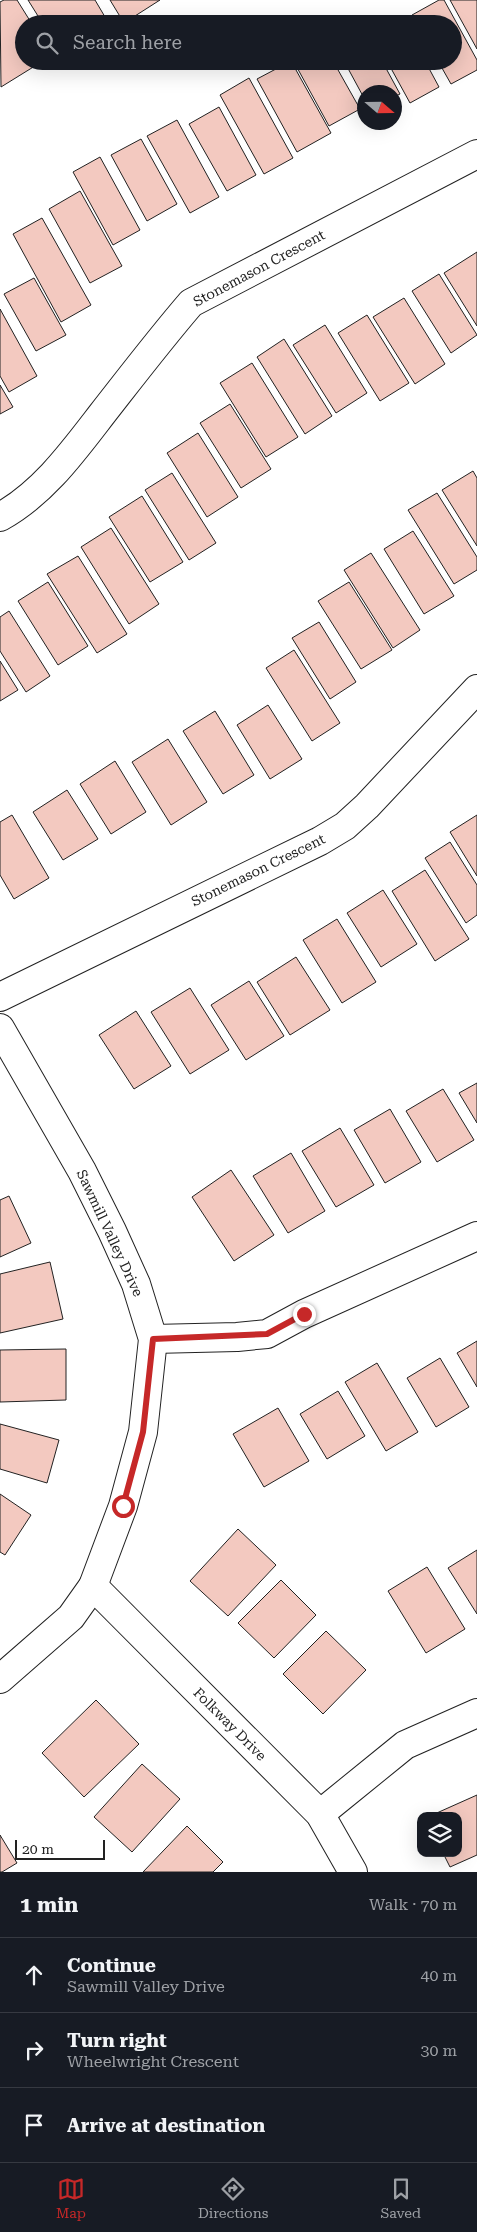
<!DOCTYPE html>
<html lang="en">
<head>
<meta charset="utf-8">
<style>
	body { margin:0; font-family:"Roboto Serif",serif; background:#20242c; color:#f1f3f6 }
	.controls { position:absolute; right:15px; bottom:15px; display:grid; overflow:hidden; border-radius:10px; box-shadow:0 5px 20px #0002 }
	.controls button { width:45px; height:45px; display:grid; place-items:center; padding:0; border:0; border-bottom:1px solid #363941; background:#171b24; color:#f1f3f6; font:25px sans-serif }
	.compass { position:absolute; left:357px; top:85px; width:45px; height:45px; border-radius:50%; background:#171b24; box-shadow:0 5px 20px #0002; rotate:110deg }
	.scale { position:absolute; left:15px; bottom:12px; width:90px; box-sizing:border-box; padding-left:5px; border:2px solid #222; border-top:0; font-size:14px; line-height:18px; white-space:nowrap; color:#222; -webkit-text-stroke:4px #fff; paint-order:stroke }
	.stop { position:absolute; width:15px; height:15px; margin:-11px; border:4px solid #c62828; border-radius:50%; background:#fff }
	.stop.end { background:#c62828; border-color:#fff; box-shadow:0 1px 5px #0008 }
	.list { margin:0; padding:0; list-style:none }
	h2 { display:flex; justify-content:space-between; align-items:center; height:65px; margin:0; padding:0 20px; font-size:21px }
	h2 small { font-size:16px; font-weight:400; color:#9ea1a6 }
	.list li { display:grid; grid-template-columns:32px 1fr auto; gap:15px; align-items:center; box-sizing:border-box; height:75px; padding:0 20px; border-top:1px solid #363941 }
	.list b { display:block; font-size:19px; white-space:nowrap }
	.list p { margin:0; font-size:16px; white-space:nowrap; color:#9ea1a6 }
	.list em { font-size:16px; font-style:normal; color:#9ea1a6 }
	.icon { flex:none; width:28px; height:28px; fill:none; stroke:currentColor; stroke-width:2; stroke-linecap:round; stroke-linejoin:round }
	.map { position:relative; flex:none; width:477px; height:1872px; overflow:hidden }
	.search { position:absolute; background:#171b24; box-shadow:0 5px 20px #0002; left:15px; right:15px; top:15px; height:55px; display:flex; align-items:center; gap:12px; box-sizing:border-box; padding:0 18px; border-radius:28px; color:#9ea1a6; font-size:19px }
	.sheet { height:290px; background:#171b24 }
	nav { display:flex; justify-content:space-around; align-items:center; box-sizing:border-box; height:70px; border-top:1px solid #363941; background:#171b24; font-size:14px; color:#9ea1a6 }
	nav a { display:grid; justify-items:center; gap:2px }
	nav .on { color:#c62828 }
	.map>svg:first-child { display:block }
	.building { fill:#f3c9c0; stroke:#222 }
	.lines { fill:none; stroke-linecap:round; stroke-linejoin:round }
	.minor-casing { stroke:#222; stroke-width:30 }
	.minor { stroke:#fff; stroke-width:28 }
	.route { stroke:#c62828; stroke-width:6 }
	.labels { text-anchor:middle; stroke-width:4; stroke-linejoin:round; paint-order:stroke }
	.street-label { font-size:14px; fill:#222; stroke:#fff }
</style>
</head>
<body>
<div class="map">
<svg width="477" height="1872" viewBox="0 0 477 1872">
	<rect width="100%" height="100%" fill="#fff"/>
	<g class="building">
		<polygon points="4,0 17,0 32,24 24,24 24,61 43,61 1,87 0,2"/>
		<polygon points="28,0 95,0 108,22 43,24"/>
		<polygon points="110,0 160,0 124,23"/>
		<polygon points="439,0 444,0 477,60 477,70 451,84 438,61 453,61 453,24 417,24 412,15"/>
		<polygon points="450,0 477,0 477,49"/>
		<polygon points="291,61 331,133 297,152 257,79"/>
		<polygon points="333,61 360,109 329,126 294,62"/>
		<polygon points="344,61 382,61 400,94 394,97 394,92 364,92 364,98"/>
		<polygon points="387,61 425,61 439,87 410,103"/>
		<polygon points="249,78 293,158 264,174 220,95"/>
		<polygon points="219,107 256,175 227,191 189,124"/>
		<polygon points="177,120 219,197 190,213 147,136"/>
		<polygon points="141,139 177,204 147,221 111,155"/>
		<polygon points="100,157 140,230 113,245 73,172"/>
		<polygon points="80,191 122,266 90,283 49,209"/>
		<polygon points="42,218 91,305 61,322 13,234"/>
		<polygon points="477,252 477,326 444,273"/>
		<polygon points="439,274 477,335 451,353 412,291"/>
		<polygon points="34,278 66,335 36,351 4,294"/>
		<polygon points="404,298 445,364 415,384 373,317"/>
		<polygon points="0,309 37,376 9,392 0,376"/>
		<polygon points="367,315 409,383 380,401 338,333"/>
		<polygon points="325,325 367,393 336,413 293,345"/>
		<polygon points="284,339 332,416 305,434 257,357"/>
		<polygon points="252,363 298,437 266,457 220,383"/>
		<polygon points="0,385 13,407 0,414"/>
		<polygon points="230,404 271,469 241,488 200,423"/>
		<polygon points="198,433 238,497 207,517 167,453"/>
		<polygon points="473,471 477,478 477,546 442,490"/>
		<polygon points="172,473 216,543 189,560 145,490"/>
		<polygon points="437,493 477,557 477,570 454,584 408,510"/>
		<polygon points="142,496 183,562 150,582 109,517"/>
		<polygon points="111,528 159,604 129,624 81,547"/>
		<polygon points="413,531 454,596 424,614 384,549"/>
		<polygon points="371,553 420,630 393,648 344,570"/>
		<polygon points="78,556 127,634 97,653 47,574"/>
		<polygon points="48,582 88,646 58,665 18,601"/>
		<polygon points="349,582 392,650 361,669 318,601"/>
		<polygon points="9,611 50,676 26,692 0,651 0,617"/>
		<polygon points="319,622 356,682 330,699 292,638"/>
		<polygon points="294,650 340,723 312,741 266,668"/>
		<polygon points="0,661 18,690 0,701"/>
		<polygon points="268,705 302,759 270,779 237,725"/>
		<polygon points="215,711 254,775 223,794 183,731"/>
		<polygon points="168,739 207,802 171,825 132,762"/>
		<polygon points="115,761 146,812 111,834 80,784"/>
		<polygon points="67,790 98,839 63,860 33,812"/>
		<polygon points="12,815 49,878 14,899 0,875 0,822"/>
		<polygon points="477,815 477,876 450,832"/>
		<polygon points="450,842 477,885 477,915 466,923 425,858"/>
		<polygon points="425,870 469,939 435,961 392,891"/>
		<polygon points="383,890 417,944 381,967 347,913"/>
		<polygon points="337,919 376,982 342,1003 303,940"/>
		<polygon points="296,957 330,1010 290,1035 257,982"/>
		<polygon points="249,981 284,1036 246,1060 211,1005"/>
		<polygon points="190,988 229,1050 190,1074 151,1012"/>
		<polygon points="136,1011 171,1066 134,1089 99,1035"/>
		<polygon points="477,1083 477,1123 459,1093"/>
		<polygon points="443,1089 474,1140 437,1162 406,1111"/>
		<polygon points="390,1109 421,1162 385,1183 354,1130"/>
		<polygon points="340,1128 374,1185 336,1207 302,1151"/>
		<polygon points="291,1153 325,1211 288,1233 253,1176"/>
		<polygon points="231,1170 274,1235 234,1261 192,1197"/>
		<polygon points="9,1196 31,1243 0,1257 0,1200"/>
		<polygon points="50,1262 63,1319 0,1333 0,1274"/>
		<polygon points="477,1341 477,1387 457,1353"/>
		<polygon points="66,1349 66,1400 0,1402 0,1350"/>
		<polygon points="440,1358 469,1407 436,1427 407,1378"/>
		<polygon points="377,1363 418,1432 386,1451 345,1382"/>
		<polygon points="338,1391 365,1436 327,1459 300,1414"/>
		<polygon points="278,1408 309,1461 264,1487 233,1434"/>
		<polygon points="0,1424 59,1440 47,1483 0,1469"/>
		<polygon points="0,1494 31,1515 5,1555 0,1552"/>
		<polygon points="238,1529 276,1565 228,1616 190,1581"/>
		<polygon points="477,1550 477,1614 448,1568"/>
		<polygon points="427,1567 465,1629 426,1653 388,1591"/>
		<polygon points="281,1580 316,1615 274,1658 238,1623"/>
		<polygon points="326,1631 366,1670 323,1714 283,1674"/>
		<polygon points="96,1700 139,1744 84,1797 42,1753"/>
		<polygon points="142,1764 180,1799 132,1852 94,1817"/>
		<polygon points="477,1795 477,1855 450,1867 443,1853 458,1853 458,1816 430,1816"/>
		<polygon points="187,1826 223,1862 213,1872 143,1872"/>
		<polygon points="0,1835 17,1863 2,1872 0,1872"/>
	</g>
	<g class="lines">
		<g class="minor-casing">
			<g id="minor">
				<path d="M0,517C43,493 72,453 102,414C131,377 160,339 191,303L477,154"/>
				<polyline points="0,997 320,841 345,826 367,806 477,689"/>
				<polyline points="0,1028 82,1171 112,1231 136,1284 153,1339 143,1432 123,1506 93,1586 71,1617 0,1679"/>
				<polyline points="153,1339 237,1337 267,1334 304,1314 477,1236"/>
				<polyline points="93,1586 320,1814 353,1872"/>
				<polyline points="320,1814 405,1745 477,1713"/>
			</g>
		</g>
		<use href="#minor" class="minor"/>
	</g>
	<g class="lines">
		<polyline class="route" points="123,1506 143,1432 153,1339 267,1334 304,1314"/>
	</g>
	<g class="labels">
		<g class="street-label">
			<text transform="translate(259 268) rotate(-28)" y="5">Stonemason Crescent</text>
			<text transform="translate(258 870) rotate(-26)" y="5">Stonemason Crescent</text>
			<text transform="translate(110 1233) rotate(65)" y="5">Sawmill Valley Drive</text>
			<text transform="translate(230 1724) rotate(45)" y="5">Folkway Drive</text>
		</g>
	</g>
</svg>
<div class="controls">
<button><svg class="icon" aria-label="layers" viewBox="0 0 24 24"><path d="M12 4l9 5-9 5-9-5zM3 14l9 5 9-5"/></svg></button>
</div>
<svg class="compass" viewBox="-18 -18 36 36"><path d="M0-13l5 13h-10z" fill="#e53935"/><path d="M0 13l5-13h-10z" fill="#9ea1a6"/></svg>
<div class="scale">20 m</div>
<div class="stop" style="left:123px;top:1506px"></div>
<div class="stop end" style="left:304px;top:1314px"></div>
<div class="search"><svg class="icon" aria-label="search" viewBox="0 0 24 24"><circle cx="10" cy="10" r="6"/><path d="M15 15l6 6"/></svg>Search here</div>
</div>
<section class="sheet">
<h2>1 min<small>Walk · 70 m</small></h2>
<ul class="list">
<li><svg class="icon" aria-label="ahead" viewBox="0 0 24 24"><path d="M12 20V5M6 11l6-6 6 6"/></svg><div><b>Continue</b><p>Sawmill Valley Drive</p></div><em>40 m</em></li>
<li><svg class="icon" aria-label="right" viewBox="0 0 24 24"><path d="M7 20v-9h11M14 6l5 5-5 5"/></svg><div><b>Turn right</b><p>Wheelwright Crescent</p></div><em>30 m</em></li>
<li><svg class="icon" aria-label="arrive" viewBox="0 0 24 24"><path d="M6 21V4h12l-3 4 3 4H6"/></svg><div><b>Arrive at destination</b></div></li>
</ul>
</section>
<nav>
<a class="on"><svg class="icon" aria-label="map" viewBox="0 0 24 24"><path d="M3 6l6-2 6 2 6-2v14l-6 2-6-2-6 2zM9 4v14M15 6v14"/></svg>Map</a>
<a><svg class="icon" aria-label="directions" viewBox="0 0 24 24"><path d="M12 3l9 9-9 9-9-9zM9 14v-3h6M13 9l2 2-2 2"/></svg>Directions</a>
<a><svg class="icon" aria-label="saved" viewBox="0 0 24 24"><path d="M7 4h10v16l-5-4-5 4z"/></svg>Saved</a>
</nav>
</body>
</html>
